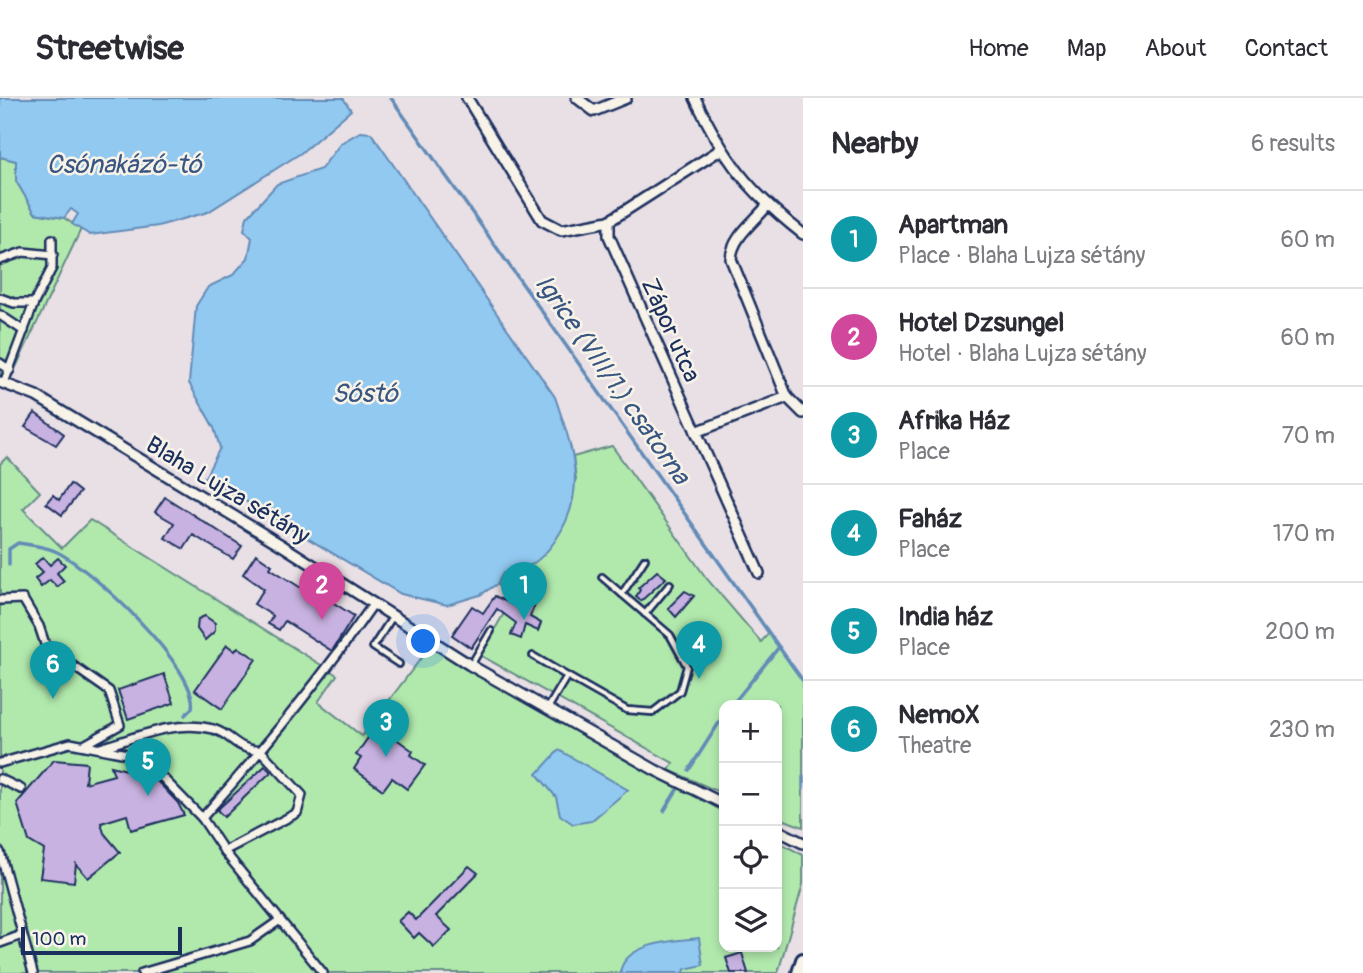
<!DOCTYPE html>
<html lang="en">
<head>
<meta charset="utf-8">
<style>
	body { margin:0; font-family:Pangolin,sans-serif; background:#f2f2f3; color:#2b2b33 }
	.controls { position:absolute; right:21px; bottom:21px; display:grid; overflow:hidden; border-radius:14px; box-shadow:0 4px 10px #0003 }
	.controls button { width:63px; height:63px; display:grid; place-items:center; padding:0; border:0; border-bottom:2px solid #e1e1e2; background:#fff; color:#2b2b33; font:35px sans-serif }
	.scale { position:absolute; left:21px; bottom:18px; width:161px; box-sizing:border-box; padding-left:7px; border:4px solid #1b2f5e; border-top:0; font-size:19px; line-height:24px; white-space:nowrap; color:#1b2f5e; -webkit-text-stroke:5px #f7f3e8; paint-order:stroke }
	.you { position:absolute; left:424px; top:544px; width:24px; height:24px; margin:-18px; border:5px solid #fff; border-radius:50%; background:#1a73e8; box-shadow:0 0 0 10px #1a73e833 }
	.badge { display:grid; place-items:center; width:46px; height:46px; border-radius:50%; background:#111827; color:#fff; font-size:23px; font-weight:700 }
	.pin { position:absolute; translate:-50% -58px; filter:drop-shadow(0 2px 4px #0008) }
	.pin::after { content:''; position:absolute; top:37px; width:24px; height:21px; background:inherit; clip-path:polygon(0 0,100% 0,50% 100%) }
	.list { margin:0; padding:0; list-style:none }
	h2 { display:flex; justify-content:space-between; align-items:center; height:91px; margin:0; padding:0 28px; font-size:30px }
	h2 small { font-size:23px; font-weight:400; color:#7c7c81 }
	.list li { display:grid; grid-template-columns:46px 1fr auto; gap:21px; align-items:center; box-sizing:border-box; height:98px; padding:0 28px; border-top:2px solid #e1e1e2 }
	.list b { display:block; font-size:26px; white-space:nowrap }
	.list p { margin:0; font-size:23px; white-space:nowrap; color:#7c7c81 }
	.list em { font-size:23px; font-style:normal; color:#7c7c81 }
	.icon { flex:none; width:38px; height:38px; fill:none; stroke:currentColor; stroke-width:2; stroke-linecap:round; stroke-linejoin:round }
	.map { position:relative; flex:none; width:803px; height:875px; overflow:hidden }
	header { display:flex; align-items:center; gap:42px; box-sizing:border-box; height:98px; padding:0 35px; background:#fff; border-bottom:2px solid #e1e1e2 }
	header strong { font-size:33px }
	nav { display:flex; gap:38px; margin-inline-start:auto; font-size:24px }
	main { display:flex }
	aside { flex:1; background:#fff }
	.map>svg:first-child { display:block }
	.green { fill:#b1e9ad; stroke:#668c86; stroke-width:2 }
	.water { fill:#92c9f0; stroke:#628bb6; stroke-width:2 }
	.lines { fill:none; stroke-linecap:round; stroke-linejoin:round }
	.stream { stroke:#628bb6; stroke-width:3.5 }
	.building { fill:#c8b2e1; stroke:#1b2f5e; stroke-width:2 }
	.service-casing { stroke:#1b2f5e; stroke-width:10 }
	.pedestrian-casing { stroke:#1b2f5e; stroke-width:12 }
	.minor-casing { stroke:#1b2f5e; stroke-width:14 }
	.secondary-casing { stroke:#1b2f5e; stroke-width:18 }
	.service { stroke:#f7f3e8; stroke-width:4.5 }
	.pedestrian { stroke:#f7f3e8; stroke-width:7 }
	.minor { stroke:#f7f3e8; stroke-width:9 }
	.secondary { stroke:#f7f3e8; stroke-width:12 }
	.labels { text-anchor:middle; stroke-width:5; stroke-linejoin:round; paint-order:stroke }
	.street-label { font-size:24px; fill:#1b2f5e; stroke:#f7f3e8 }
	.water-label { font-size:26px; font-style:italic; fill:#395682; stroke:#f7f3e8 }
</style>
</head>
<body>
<header>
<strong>Streetwise</strong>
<nav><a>Home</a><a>Map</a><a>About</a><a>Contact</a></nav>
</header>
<main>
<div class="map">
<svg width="803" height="875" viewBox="0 0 803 875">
	<rect width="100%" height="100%" fill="#e9e0e6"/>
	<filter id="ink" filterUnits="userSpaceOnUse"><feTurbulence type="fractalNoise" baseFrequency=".0143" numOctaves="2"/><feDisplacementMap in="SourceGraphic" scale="14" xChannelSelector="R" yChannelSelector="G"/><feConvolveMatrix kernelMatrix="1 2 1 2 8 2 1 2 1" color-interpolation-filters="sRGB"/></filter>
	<g filter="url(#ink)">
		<g class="green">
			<polygon points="0,59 16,63 16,83 35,115 64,120 81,131 9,284 0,282"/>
			<polygon points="612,348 707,481 761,544 769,535 803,583 803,729 777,719 777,607 724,607 724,696 669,672 673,665 480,557 511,503 497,486 503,474 517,473 576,381 573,359"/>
			<polygon points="7,359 40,394 23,411 62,450 90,422 337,577 318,604 362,638 431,547 724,714 724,849 777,849 777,743 803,757 803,786 778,875 0,875 0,366"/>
		</g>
		<g class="water">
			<polygon points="0,0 343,0 351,12 301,55 208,114 158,128 90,137 72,126 78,116 71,111 64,120 35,115 16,83 16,63 0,59"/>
			<path d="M360,34L371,35L555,299C573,352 589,393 555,443C540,464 528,472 503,475L497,486L480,497L447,507L401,496L205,379L220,350L214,330L189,285L196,208L208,189L233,177L248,160L252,140L244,132L247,119L277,86L321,71L341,45Z"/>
			<polygon points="559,652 628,692 591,723 573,726 560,717 556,699 537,676"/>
			<path d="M699,840L703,867L685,871L684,875H620C624,844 676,843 699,840Z"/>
		</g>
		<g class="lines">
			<g class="stream">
				<polyline points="391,0 803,583"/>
				<path d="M9,467V451L18,445C30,447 44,448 55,453C89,468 200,572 192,610L185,617"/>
				<polyline points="732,607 779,549"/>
				<polyline points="689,672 724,617"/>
				<polyline points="803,679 803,691"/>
				<polyline points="664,713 678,690"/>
			</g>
		</g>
		<g class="building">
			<polygon points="35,315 64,336 56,347 25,329"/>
			<polygon points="70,386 80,394 62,417 46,405 53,397 59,402"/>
			<polygon points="165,399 242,448 233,461 193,437 184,451 165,440 174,425 155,414"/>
			<polygon points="256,456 272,467 270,470 309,495 312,491 354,518 332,553 285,523 279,532 268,526 273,518 254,506 264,491 243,476"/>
			<polygon points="43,459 50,467 58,460 65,467 57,475 64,483 57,489 50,482 41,489 35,481 43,474 35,466"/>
			<polygon points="657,473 666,480 641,503 636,499 640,492 638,490"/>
			<polygon points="685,493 694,498 676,519 668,510"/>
			<polygon points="539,496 530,519 541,525 538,533 525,527 521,541 511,537 516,525 497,511 471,550 452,537 472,508 483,515 495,498 521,511"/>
			<polygon points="205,518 215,525 215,533 205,542 197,531 198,521"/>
			<polygon points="227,547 235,553 238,549 256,561 222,611 195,592"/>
			<polygon points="164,576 174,605 128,621 118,592"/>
			<polygon points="377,627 413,653 411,657 425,667 407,691 392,680 383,692 354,671 361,660 356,657"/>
			<polygon points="54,662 87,665 85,685 114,677 111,668 146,677 158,684 178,705 184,717 131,732 127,717 101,725 104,735 120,754 88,780 76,766 74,784 40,780 44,752 29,743 17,705"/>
			<polygon points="265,668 271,674 224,719 217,712"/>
			<polygon points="469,768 478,775 436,818 451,832 434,849 419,835 414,840 398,823 408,814 416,822"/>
			<polygon points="742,855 748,875 731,875 726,860"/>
		</g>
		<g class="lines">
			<g class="service-casing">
				<g id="service">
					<polyline points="622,496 645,461"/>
					<polyline points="645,516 670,486"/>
					<polyline points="393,518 373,549 399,566"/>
					<polyline points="533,558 567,578"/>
					<polyline points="471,567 491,533"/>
					<polyline points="548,610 567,578 627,612 653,614 680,593 687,568 670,537 602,479"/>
				</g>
			</g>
			<g class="pedestrian-casing">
				<g id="pedestrian">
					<polyline points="0,162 23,154 53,157"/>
					<polyline points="0,200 14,205 34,205"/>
					<polyline points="0,217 24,233"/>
					<polyline points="0,265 10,272"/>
					<polyline points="4,285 34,205 52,170 52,141"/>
					<polyline points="0,502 23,501 39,528 46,549 109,593 120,627 84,647"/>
					<path d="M100,650C135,640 176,621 213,631C233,637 234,651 261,653L302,697L297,715L224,753"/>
					<polyline points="0,665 70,645 127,656 153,670 202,720 224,753 323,875"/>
					<polyline points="0,681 21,691"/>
					<path d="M202,720C264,651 321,581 374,505"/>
					<polyline points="0,754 33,875"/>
					<polyline points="0,845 22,837"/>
					<polyline points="142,875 250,843 280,822"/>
				</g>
			</g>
			<g class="minor-casing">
				<g id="minor">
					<polyline points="467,0 542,122 561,132 609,123 720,52"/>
					<polyline points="577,0 594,13 626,0"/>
					<path d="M695,0C725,63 748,93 803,136"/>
					<path d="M767,108C754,124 732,139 731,161L787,299L803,315"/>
					<polyline points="609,123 609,138 759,475"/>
					<polyline points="0,284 36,298 283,448 470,567 655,672 724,706"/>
					<polyline points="696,334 787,299"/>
					<polyline points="777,732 803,745"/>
				</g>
			</g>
			<g class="secondary-casing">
				<polyline id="secondary" points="799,875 803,862"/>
			</g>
			<use href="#service" class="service"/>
			<use href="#pedestrian" class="pedestrian"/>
			<use href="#minor" class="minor"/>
			<use href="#secondary" class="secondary"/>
		</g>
	</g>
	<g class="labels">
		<g class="street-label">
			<text transform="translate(671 232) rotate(66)" y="8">Zápor utca</text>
			<text transform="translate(228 392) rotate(31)" y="8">Blaha Lujza sétány</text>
		</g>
		<g class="water-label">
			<text x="124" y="75">Csónakázó-tó</text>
			<text transform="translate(613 281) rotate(55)" y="9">Igrice (VIII/1.) csatorna</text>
			<text x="365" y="304">Sóstó</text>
		</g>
	</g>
</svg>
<div class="controls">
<button>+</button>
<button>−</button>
<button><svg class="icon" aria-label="locate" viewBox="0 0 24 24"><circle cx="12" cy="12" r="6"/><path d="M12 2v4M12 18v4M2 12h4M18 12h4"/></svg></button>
<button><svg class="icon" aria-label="layers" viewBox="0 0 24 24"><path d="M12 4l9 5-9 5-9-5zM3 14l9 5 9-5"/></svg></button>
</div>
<div class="scale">100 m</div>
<div class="you"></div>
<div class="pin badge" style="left:524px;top:522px;background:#0f9aa8">1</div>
<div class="pin badge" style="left:322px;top:522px;background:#d1479c">2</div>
<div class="pin badge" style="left:386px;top:659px;background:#0f9aa8">3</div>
<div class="pin badge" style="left:699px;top:581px;background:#0f9aa8">4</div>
<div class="pin badge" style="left:148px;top:698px;background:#0f9aa8">5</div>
<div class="pin badge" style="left:53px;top:601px;background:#0f9aa8">6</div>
</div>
<aside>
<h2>Nearby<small>6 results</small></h2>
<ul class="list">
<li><span class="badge" style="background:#0f9aa8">1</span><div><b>Apartman</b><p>Place · Blaha Lujza sétány</p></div><em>60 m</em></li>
<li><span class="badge" style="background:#d1479c">2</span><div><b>Hotel Dzsungel</b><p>Hotel · Blaha Lujza sétány</p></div><em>60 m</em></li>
<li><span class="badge" style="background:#0f9aa8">3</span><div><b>Afrika Ház</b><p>Place</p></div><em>70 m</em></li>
<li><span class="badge" style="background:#0f9aa8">4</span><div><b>Faház</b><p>Place</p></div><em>170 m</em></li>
<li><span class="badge" style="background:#0f9aa8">5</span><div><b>India ház</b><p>Place</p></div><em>200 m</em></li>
<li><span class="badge" style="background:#0f9aa8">6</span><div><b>NemoX</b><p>Theatre</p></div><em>230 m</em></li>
</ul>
</aside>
</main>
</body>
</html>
